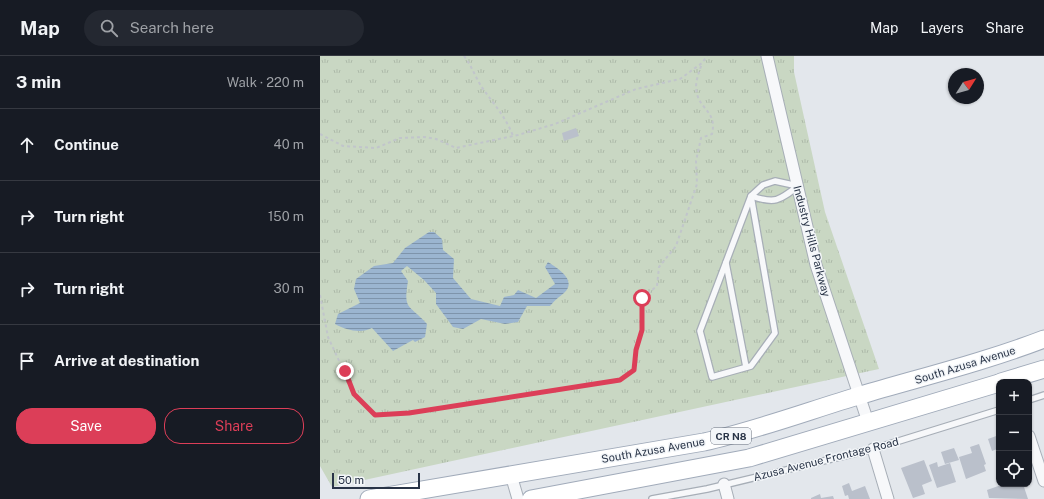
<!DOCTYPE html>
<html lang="en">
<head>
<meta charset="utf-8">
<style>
	body { margin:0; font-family:"Public Sans",sans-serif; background:#242831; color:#f1f3f6 }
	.controls { position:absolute; right:12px; bottom:12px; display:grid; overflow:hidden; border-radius:8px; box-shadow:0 1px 3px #0004 }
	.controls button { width:36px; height:36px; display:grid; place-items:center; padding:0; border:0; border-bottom:1px solid #363941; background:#171b24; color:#f1f3f6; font:20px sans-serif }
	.compass { position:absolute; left:628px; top:12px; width:36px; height:36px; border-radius:50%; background:#171b24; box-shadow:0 1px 3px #0004; rotate:53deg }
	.scale { position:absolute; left:12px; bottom:10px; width:88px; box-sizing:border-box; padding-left:4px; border:2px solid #293447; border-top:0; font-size:11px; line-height:14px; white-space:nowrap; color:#293447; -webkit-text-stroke:3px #f3f6f9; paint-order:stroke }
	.stop { position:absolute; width:12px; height:12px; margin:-9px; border:3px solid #dc3e58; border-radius:50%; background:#fff }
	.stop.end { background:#dc3e58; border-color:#fff; box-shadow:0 1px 4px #0008 }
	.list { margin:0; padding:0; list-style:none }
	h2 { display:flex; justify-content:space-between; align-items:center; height:52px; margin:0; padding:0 16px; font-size:17px }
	h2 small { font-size:13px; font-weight:400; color:#9ea1a6 }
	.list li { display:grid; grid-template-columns:26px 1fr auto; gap:12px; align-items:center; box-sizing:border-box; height:72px; padding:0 16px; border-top:1px solid #363941 }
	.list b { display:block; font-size:15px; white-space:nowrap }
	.list em { font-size:13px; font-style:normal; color:#9ea1a6 }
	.actions { display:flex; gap:8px; padding:12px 16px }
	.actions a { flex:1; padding:9px 0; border:1px solid #dc3e58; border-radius:16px; text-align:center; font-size:14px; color:#dc3e58 }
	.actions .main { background:#dc3e58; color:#fff }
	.icon { flex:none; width:22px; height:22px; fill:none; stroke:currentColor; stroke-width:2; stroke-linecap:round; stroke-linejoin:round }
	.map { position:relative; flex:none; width:724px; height:443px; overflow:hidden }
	header { display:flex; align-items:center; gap:24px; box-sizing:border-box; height:56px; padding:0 20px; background:#171b24; border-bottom:1px solid #363941 }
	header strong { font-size:19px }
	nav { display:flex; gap:22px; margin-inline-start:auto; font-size:14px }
	.search { width:280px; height:36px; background:#242831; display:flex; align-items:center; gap:10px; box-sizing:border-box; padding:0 14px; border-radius:22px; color:#9ea1a6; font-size:15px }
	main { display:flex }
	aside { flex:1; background:#171b24 }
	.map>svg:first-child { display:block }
	.grass { fill:url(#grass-tufts) }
	.water { fill:url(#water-rules) }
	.building { fill:#bac0cb }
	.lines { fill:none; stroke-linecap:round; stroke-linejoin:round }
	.lane-casing { stroke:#a7aeb7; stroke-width:8 }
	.street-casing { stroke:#a7aeb7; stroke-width:13 }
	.primary-casing { stroke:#a1abba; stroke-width:19 }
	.path { stroke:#c1c5cb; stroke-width:2; stroke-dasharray:3 3; stroke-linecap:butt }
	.lane { stroke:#f7f8fa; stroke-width:5.5 }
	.street { stroke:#f7f8fa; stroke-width:11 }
	.primary { stroke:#fff; stroke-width:17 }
	.route { stroke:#dc3e58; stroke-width:5 }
	.labels { text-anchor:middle; stroke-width:3; stroke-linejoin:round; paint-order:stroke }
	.shield { fill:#f3f6f9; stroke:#666e7c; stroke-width:1 }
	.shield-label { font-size:10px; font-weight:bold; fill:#293447 }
	.street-label { font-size:11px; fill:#293447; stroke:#f3f6f9 }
</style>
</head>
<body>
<header>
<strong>Map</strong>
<div class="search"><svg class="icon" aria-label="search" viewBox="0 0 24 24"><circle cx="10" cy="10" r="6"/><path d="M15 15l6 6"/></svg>Search here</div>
<nav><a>Map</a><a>Layers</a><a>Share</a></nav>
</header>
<main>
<aside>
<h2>3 min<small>Walk · 220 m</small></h2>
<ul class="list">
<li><svg class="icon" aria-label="ahead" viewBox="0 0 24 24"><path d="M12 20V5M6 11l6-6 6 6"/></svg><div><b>Continue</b></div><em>40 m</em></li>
<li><svg class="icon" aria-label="right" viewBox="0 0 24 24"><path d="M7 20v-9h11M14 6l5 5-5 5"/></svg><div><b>Turn right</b></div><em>150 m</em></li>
<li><svg class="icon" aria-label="right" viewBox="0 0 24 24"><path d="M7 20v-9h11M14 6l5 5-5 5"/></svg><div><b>Turn right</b></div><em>30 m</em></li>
<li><svg class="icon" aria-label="arrive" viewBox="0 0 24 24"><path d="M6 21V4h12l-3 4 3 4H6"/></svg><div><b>Arrive at destination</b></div></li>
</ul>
<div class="actions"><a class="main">Save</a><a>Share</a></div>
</aside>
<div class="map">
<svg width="724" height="443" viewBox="0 0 724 443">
	<defs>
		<pattern id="grass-tufts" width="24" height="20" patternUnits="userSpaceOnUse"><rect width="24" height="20" fill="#c9d7c3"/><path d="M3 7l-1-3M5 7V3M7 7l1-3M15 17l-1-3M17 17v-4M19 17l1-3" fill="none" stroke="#adb9a9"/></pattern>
		<pattern id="water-rules" width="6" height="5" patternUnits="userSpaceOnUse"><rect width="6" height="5" fill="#9bb5d0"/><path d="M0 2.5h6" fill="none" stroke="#7e94ab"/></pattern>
	</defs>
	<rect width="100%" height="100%" fill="#e3e7ec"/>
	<polygon class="grass" points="0,0 474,0 474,16 505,156 559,313 12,431 0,410"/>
	<path class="water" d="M109,176H114L122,183L123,194L134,203L133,222L151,243L180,250L184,241L194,239L198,234L216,242L235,228L225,211L228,206C237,212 258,224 244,237C239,241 235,244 230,250H207L198,266L185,268L161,263L143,273L133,271L116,248V237L104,224L87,210L81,215L88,225C83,255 89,248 107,268L105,281L95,286L93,284L73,295L52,272C41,278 26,274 15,268L18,258L40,247L34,233L36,223L54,210L73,207L85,192Z"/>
	<g class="building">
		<polygon points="256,72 259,80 244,85 242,77"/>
		<polygon points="679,379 679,397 677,393 672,395 668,383"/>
		<polygon points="659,388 666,408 664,409 666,415 646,423 639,401 652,397 650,391"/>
		<polygon points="634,392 639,404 625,408 621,396"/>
		<polygon points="604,404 612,425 602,429 605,438 593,442 581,412"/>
		<polygon points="617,406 618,411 630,407 636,426 617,432 609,409"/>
		<polygon points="529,427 532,435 545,430 550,443 529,443 528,439 525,440 522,430"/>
		<polygon points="684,428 703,428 708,443 669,442 667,434"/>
		<polygon points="500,438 501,442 513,440 514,443 491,443 491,442"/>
	</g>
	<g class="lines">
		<g class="lane-casing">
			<g id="lane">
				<path d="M455,125L478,130C459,145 455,148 431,140L443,129Z"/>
				<polygon points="431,140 455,277 431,310 392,321 380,275"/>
				<polyline points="406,207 426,311"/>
				<polyline points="709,344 724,339"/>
				<polyline points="332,443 387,433 553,393 679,354"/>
			</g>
		</g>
		<g class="street-casing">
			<g id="street">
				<polyline points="447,0 496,209 548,366"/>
				<polyline points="709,380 724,425"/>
				<polyline points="553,393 568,443"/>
				<polyline points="191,419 198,443"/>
				<polyline points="404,428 408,443"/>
			</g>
		</g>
		<g class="primary-casing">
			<g id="primary">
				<polyline points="681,326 724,313"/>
				<path d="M49,443L384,386C437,374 488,355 541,339C602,321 664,306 724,283"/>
				<polyline points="211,443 429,402 679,327"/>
			</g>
		</g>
		<g class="path">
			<path d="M144,0C151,9 155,20 161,30C172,46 186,61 193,80"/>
			<polyline points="0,78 23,90 56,92 80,82 104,81 116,83 136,92 198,79 235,68 316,33 360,23 382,7 387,0"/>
			<path d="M0,239L8,281L34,337L55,359L89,357L300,324L314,314L316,295L322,274V242L337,230L339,211L356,190L377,128L376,105L381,82L392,78C397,56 381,54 377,38C374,27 379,17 382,7"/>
		</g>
		<use href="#lane" class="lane"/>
		<use href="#street" class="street"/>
		<use href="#primary" class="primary"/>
	</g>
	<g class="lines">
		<polyline class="route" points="25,315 34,338 55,359 89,357 300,324 314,314 316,294 322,274 322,242"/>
	</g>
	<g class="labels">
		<rect class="shield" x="391" y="372" width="40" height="16" rx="3"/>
		<g class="shield-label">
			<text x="411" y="384">CR N8</text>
		</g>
		<g class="street-label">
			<text transform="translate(492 185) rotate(75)" y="4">Industry Hills Parkway</text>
			<text transform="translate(645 309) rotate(-17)" y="4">South Azusa Avenue</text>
			<text transform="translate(333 394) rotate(-10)" y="4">South Azusa Avenue</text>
			<text transform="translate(506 403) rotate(-14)" y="4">Azusa Avenue Frontage Road</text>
		</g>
	</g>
</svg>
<div class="controls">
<button>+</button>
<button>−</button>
<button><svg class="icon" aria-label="locate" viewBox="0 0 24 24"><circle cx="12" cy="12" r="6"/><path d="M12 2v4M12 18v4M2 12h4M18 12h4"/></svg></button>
</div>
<svg class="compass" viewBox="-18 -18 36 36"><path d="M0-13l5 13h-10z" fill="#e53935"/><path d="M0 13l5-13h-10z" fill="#9ea1a6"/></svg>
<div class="scale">50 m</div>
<div class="stop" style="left:322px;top:242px"></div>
<div class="stop end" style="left:25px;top:315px"></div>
</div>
</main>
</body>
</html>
